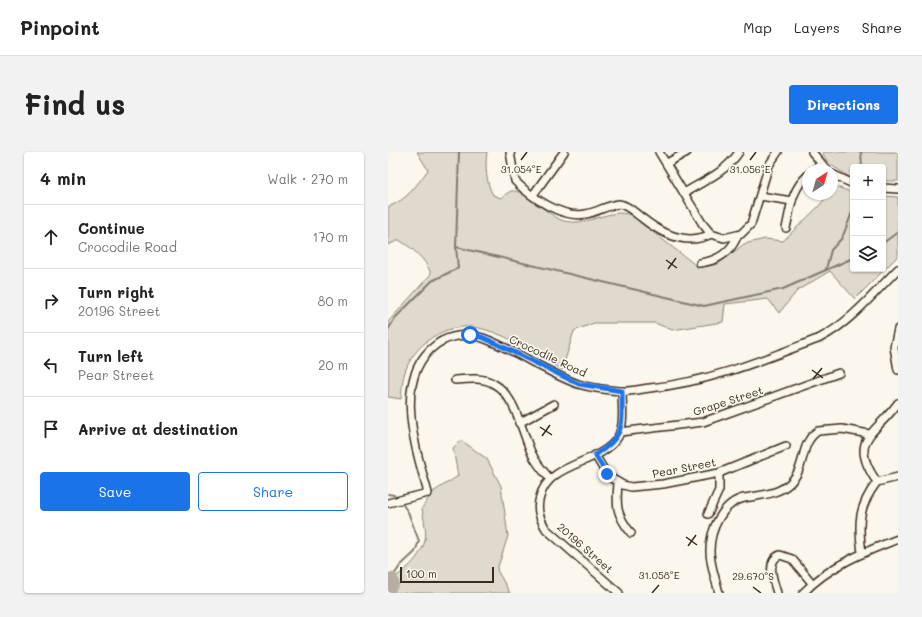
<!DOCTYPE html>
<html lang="en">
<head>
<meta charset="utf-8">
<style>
	body { margin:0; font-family:Mali,sans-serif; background:#f2f2f2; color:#222 }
	.controls { position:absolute; right:12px; top:12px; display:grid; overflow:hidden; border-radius:4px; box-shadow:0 1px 3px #0004 }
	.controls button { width:36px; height:36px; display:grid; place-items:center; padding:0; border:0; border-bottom:1px solid #e0e0e0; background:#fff; color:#222; font:20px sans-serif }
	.compass { position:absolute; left:414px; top:12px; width:36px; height:36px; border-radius:50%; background:#fff; box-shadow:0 1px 3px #0004; rotate:37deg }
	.scale { position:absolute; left:12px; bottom:10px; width:94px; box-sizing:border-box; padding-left:4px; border:2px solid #3b2a1e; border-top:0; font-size:11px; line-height:14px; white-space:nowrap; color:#3b2a1e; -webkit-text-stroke:3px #fbf7ec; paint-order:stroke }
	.stop { position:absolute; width:12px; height:12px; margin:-9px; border:3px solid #1a73e8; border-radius:50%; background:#fff }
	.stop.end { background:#1a73e8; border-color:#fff; box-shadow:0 1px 4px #0008 }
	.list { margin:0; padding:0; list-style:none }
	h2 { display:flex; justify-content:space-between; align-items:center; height:52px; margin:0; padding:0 16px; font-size:17px }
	h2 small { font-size:13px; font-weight:400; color:#767676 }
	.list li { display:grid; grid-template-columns:26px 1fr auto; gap:12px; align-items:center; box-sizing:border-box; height:64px; padding:0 16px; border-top:1px solid #e0e0e0 }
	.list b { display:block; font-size:15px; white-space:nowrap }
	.list p { margin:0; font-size:13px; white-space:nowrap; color:#767676 }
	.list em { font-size:13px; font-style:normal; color:#767676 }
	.actions { display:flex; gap:8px; padding:12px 16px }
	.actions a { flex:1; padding:9px 0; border:1px solid #1a73e8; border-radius:4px; text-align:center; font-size:14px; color:#1a73e8 }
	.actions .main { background:#1a73e8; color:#fff }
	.icon { flex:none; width:22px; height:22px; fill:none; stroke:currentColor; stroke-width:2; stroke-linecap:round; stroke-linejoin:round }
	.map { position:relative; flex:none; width:510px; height:441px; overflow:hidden; border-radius:4px }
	header { display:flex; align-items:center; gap:24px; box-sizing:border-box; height:56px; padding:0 20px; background:#fff; border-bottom:1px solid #e0e0e0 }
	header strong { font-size:19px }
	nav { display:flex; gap:22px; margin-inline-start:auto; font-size:14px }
	.intro { display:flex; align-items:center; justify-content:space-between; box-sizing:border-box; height:96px; padding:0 24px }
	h1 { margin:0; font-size:28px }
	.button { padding:10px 18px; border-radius:4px; background:#1a73e8; color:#fff; font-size:14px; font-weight:700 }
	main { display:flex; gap:24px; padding:0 24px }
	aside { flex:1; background:#fff; border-radius:4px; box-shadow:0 1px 3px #0004 }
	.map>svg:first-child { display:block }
	.green { fill:#dfd9ce; stroke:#8d8276 }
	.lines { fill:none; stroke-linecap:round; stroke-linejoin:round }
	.stream { stroke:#85796d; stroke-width:2 }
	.river { stroke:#b6aea2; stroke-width:11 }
	.minor-casing { stroke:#3b2a1e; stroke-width:10 }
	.minor { stroke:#fbf7ec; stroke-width:7 }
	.route { stroke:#1a73e8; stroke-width:5 }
	.ticks { fill:none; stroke:#3b2a1e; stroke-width:1.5 }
	.labels { text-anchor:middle; stroke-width:3.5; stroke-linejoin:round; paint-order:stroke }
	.street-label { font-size:11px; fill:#3b2a1e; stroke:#fbf7ec }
	.ticks-label { font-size:10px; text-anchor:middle; fill:#3b2a1e; stroke:#fbf7ec; stroke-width:3.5; stroke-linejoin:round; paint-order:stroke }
</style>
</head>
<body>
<header>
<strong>Pinpoint</strong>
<nav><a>Map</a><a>Layers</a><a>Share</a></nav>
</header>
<div class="intro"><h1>Find us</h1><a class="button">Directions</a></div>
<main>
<aside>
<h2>4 min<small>Walk · 270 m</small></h2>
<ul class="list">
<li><svg class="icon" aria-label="ahead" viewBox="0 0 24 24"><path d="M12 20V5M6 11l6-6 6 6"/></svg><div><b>Continue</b><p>Crocodile Road</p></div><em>170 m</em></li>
<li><svg class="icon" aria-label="right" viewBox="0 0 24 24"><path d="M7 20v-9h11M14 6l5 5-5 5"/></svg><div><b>Turn right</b><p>20196 Street</p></div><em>80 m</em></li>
<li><svg class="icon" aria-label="left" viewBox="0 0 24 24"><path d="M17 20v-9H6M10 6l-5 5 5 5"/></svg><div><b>Turn left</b><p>Pear Street</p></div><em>20 m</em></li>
<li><svg class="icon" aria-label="arrive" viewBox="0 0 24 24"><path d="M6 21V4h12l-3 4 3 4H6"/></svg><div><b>Arrive at destination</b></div></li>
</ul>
<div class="actions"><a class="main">Save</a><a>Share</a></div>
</aside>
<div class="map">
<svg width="510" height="441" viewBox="0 0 510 441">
	<rect width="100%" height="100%" fill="#fbf7ec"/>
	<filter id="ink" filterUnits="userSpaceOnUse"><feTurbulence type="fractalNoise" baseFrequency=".025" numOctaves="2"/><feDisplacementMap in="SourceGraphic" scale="8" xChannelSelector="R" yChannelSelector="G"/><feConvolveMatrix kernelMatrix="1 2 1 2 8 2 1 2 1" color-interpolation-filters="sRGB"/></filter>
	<g filter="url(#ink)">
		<g class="green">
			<path d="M29,0H99C97,14 98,31 105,43L113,46C116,44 120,40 123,39C136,36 161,65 176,69C202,75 221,55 243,63L310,115L330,112L356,92L377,87L395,89L429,56L441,42H444V38L447,34L465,41V117H495V44L510,45V104L467,147L442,119L410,138L391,161L380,147L337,152L335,170L284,178L267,171H206L186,179L174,218C150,204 123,184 95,177C64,168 30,187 18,217C14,227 14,237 13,247L0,245V170L43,122C38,107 24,96 11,88L0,93V55C20,47 27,35 40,18Z"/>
			<polygon points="434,0 510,0 510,29 495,29 495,15 465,15 465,26 463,26 440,11"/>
			<path d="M73,288L99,307L113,334L120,384L109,418L122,441H0V428C15,423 34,404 37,388C39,379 35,365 34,356L45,340L70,324L65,296Z"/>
		</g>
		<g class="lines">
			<g class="stream">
				<polyline points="473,0 474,15"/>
				<polyline points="495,91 510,80"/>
				<polyline points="68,95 316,154 395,137 465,106"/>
				<polyline points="438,117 443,98 454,86 465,58"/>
				<polyline points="0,178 7,166 44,129 70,116 68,95 71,0"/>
				<polyline points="0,342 6,343"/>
				<polyline points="4,426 12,414 27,400 31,389 20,360 15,353"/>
			</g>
			<polyline class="river" points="0,426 4,426 6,431 0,440"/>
			<g class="minor-casing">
				<g id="minor">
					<path d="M122,0L127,29C143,45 174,67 198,62C210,60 219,53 231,52C240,53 247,61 254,66C274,82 299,94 323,82"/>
					<polyline points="271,0 314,71 323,82 336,86 353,82 363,72 381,13 390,0"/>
					<polyline points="424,0 439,18"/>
					<polyline points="279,11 299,0"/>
					<polyline points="426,18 433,12"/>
					<polyline points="444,22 465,32"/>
					<polyline points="495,36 510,37"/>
					<path d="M296,41C316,29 338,20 351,0"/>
					<polyline points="145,43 176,0"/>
					<polyline points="372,44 404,49"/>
					<path d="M398,76C403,55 403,38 420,23"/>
					<path d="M312,111C328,109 342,101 349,85"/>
					<polyline points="510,177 506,195 510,218"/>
					<path d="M67,228C80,227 95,225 106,232C128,244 134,281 144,302C148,311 155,319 162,327"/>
					<polyline points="131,271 166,252"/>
					<polyline points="232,280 315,270 451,221"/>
					<polyline points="207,303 216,318 223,326 235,333 243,335 275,332 331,321 398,294"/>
					<path d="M489,330C459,287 487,283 510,251"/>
					<path d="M230,331C228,354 228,362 243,381"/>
					<path d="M0,351L40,341C28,297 3,225 49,192C62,183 80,181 95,186C128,198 157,220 190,232C204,236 218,238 232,239C242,240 252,237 262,236C322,230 377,207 432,186C463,170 486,141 510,117"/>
					<polyline points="320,362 331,338 331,321"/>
					<path d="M474,401C470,371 470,355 489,330L510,325"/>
					<path d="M231,441L158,377C152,367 148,357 152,345C161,309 213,313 230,285C237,272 234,254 234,239"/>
					<path d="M331,441C328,428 322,413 322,399C322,378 334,351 356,346C372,343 389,343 402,331C419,315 411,291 430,279L454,277L481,282"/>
					<path d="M389,441C386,430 377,409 392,403L404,407L424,431"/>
					<path d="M415,441C441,414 476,400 510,387"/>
				</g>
			</g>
			<use href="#minor" class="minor"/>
		</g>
	</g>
	<g class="lines" filter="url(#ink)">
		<path class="route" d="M82,183L94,185L107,191L191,232L234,239C234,273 238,284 207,303L219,322"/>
	</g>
	<path class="ticks" d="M133,8L139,0M362,8L368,0M278,108L289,116M280,117L288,106M424,218L435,226M425,227L434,216M152,275L164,283M154,284L162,273M298,385L309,393M300,394L308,383M365,435L373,441M264,441L271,433"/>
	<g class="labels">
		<g class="street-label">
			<text transform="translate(160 204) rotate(25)" y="4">Crocodile Road</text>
			<text transform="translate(340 249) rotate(-18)" y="4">Grape Street</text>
			<text transform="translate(296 316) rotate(-11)" y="4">Pear Street</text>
			<text transform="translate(197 396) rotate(41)" y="4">20196 Street</text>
		</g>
	</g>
	<g class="ticks-label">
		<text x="133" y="21">31.054°E</text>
		<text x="362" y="21">31.056°E</text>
		<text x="271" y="427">31.058°E</text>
		<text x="365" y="428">29.670°S</text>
	</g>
</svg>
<div class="controls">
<button>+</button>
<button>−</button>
<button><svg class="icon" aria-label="layers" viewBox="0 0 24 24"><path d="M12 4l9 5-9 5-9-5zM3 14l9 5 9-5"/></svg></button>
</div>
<svg class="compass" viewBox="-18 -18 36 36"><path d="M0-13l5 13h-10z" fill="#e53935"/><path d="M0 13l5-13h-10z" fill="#767676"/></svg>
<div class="scale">100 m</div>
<div class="stop" style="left:82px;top:183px"></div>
<div class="stop end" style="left:219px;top:322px"></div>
</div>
</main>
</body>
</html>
